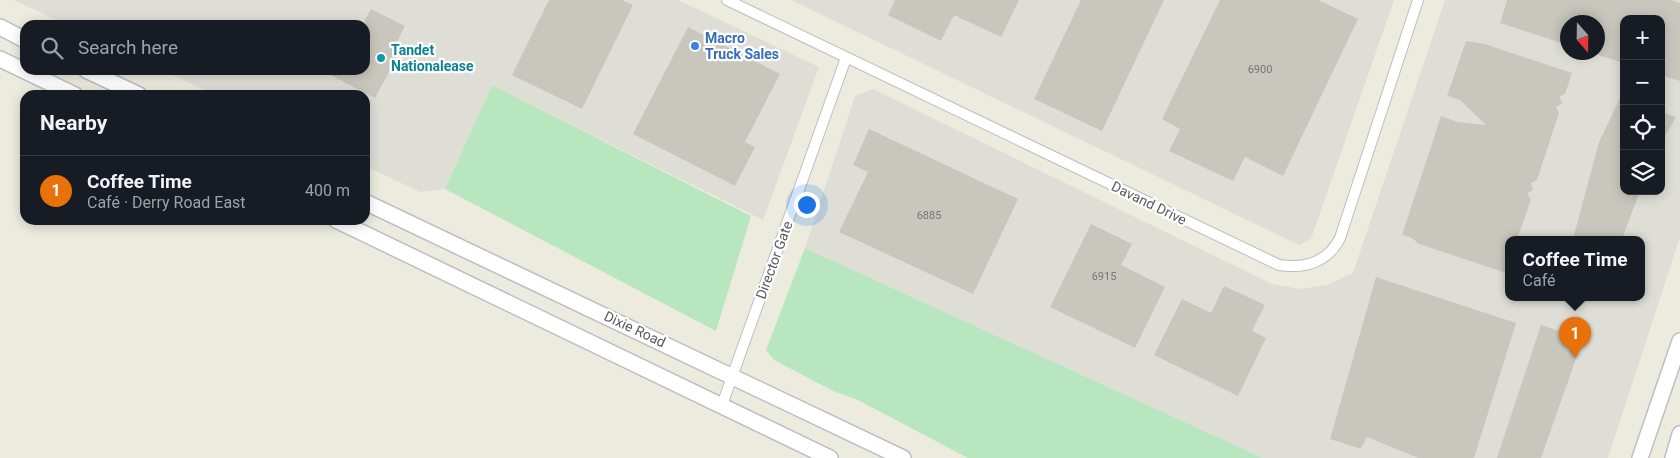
<!DOCTYPE html>
<html lang="en">
<head>
<meta charset="utf-8">
<style>
	body { margin:0; font-family:Roboto,sans-serif; background:#242831; color:#f1f3f6 }
	.controls { position:absolute; right:15px; top:15px; display:grid; overflow:hidden; border-radius:10px; box-shadow:0 2px 12px #0003 }
	.controls button { width:45px; height:45px; display:grid; place-items:center; padding:0; border:0; border-bottom:1px solid #363941; background:#171b24; color:#f1f3f6; font:25px sans-serif }
	.compass { position:absolute; left:1560px; top:15px; width:45px; height:45px; border-radius:50%; background:#171b24; box-shadow:0 2px 12px #0003; rotate:160deg }
	.you { position:absolute; left:806px; top:204px; width:18px; height:18px; margin:-12px; border:4px solid #fff; border-radius:50%; background:#1a73e8; box-shadow:0 0 0 8px #1a73e833 }
	.badge { display:grid; place-items:center; width:32px; height:32px; border-radius:50%; background:#2563eb; color:#fff; font-size:16px; font-weight:700 }
	.pin { position:absolute; translate:-50% -41px; filter:drop-shadow(0 1px 2px #0008) }
	.pin::after { content:''; position:absolute; top:26px; width:18px; height:15px; background:inherit; clip-path:polygon(0 0,100% 0,50% 100%) }
	.popup { position:absolute; left:1505px; top:236px; width:140px; height:65px; box-sizing:border-box; display:grid; place-content:center; border-radius:10px; background:#171b24; filter:drop-shadow(0 1px 4px #0005); font-size:16px; white-space:nowrap; color:#9ea1a6 }
	.popup b { font-size:19px; color:#f1f3f6 }
	.popup::after { content:''; position:absolute; left:50%; top:100%; margin-left:-10px; border:10px solid transparent; border-top-color:#171b24 }
	.list { margin:0; padding:0; list-style:none }
	h2 { display:flex; justify-content:space-between; align-items:center; height:65px; margin:0; padding:0 20px; font-size:21px }
	h2 small { font-size:16px; font-weight:400; color:#9ea1a6 }
	.list li { display:grid; grid-template-columns:32px 1fr auto; gap:15px; align-items:center; box-sizing:border-box; height:70px; padding:0 20px; border-top:1px solid #363941 }
	.list b { display:block; font-size:19px; white-space:nowrap }
	.list p { margin:0; font-size:16px; white-space:nowrap; color:#9ea1a6 }
	.list em { font-size:16px; font-style:normal; color:#9ea1a6 }
	.icon { flex:none; width:28px; height:28px; fill:none; stroke:currentColor; stroke-width:2; stroke-linecap:round; stroke-linejoin:round }
	.map { position:relative; flex:none; width:1680px; height:458px; overflow:hidden }
	.search { position:absolute; background:#171b24; box-shadow:0 2px 12px #0003; left:20px; top:20px; width:350px; height:55px; display:flex; align-items:center; gap:12px; box-sizing:border-box; padding:0 18px; border-radius:15px; color:#9ea1a6; font-size:19px }
	.panel { position:absolute; background:#171b24; box-shadow:0 2px 12px #0003; left:20px; top:90px; width:350px; height:135px; border-radius:15px }
	.map>svg:first-child { display:block }
	.industrial { fill:#dfded6; fill-rule:evenodd }
	.green { fill:#b8e7bf }
	.building { fill:#c9c7bd }
	.lines { fill:none; stroke-linecap:round; stroke-linejoin:round }
	.street-casing { stroke:#bcbdc4; stroke-width:12 }
	.secondary-casing { stroke:#bbbec6; stroke-width:18 }
	.street { stroke:#fff; stroke-width:10 }
	.secondary { stroke:#fff; stroke-width:15 }
	.shop-dot { fill:#3f7fe0; stroke:#fff; stroke-width:2 }
	.culture-dot { fill:#0f9aa8; stroke:#fff; stroke-width:2 }
	.labels { text-anchor:middle; stroke-width:4.5; stroke-linejoin:round; paint-order:stroke }
	.number-label { font-size:11px; fill:#747578 }
	.shop-label { font-size:14px; font-weight:bold; fill:#366cbe; stroke:#fff; text-anchor:start }
	.culture-label { font-size:14px; font-weight:bold; fill:#0d838f; stroke:#fff; text-anchor:start }
	.street-label { font-size:14px; fill:#575a61; stroke:#fff }
</style>
</head>
<body>
<div class="map">
<svg width="1680" height="458" viewBox="0 0 1680 458">
	<rect width="100%" height="100%" fill="#ecebde"/>
	<g class="industrial">
		<polygon points="14,0 678,0 819,67 763,220 492,85 445,189 420,192 365,166 365,95 215,95 162,70 365,70 365,25 67,25"/>
		<polygon points="791,0 1394,0 1311,239 1299,245"/>
		<path d="M1445,0H1680V237L1608,458H1263L805,248L855,96L873,89L1272,284L1300,289L1327,285L1353,273ZM1624,19H1661V191H1624ZM1568,22H1598V52H1568ZM1509,239H1641V297H1509Z"/>
	</g>
	<g class="green">
		<polygon points="492,85 751,216 716,331 445,189"/>
		<polygon points="805,248 1263,458 968,458 858,400 833,391 774,360 766,350"/>
	</g>
	<g class="building">
		<polygon points="549,0 622,0 633,5 582,109 512,75"/>
		<polygon points="895,0 1019,0 1001,37 954,15 941,41 888,15"/>
		<polygon points="1081,0 1164,0 1102,131 1034,99"/>
		<polygon points="1220,0 1318,0 1358,19 1283,176 1245,157 1233,181 1169,151 1180,129 1162,119"/>
		<polygon points="1507,0 1671,0 1680,3 1680,81 1666,77 1661,66 1661,19 1624,19 1624,63 1598,55 1598,22 1568,22 1568,45 1500,23"/>
		<polygon points="371,9 405,26 397,42 403,45 375,98 321,70 365,70 365,20"/>
		<polygon points="688,27 780,74 745,142 755,147 735,186 633,134"/>
		<polygon points="1466,41 1485,44 1572,73 1565,94 1559,97 1563,103 1556,107 1559,113 1537,180 1531,183 1533,190 1527,193 1531,200 1517,239 1509,239 1509,265 1506,273 1419,244 1412,238 1402,235 1441,116 1457,122 1486,125 1460,100 1447,96"/>
		<polygon points="1624,90 1624,191 1640,191 1622,239 1573,239 1599,142"/>
		<polygon points="1661,112 1676,117 1661,143"/>
		<polygon points="869,129 1018,199 973,294 839,232 868,172 853,165"/>
		<polygon points="1091,224 1132,244 1121,265 1165,287 1135,348 1050,307"/>
		<polygon points="1376,277 1516,323 1474,458 1418,458 1367,437 1361,449 1330,439"/>
		<polygon points="1224,286 1265,305 1252,331 1266,338 1238,396 1154,355 1182,299 1211,313"/>
		<polygon points="1541,325 1583,339 1541,458 1497,458"/>
	</g>
	<g class="lines">
		<g class="street-casing">
			<g id="street">
				<path d="M727,0L1279,265C1305,269 1328,262 1340,238L1418,0"/>
				<polyline points="722,405 846,58"/>
			</g>
		</g>
		<g class="secondary-casing">
			<g id="secondary">
				<polyline points="0,27 25,40"/>
				<polyline points="0,59 75,95"/>
				<polyline points="86,70 139,95"/>
				<polyline points="365,202 903,458"/>
				<polyline points="336,220 830,458"/>
				<polyline points="1640,458 1680,341"/>
				<polyline points="1673,458 1680,434"/>
			</g>
		</g>
		<use href="#street" class="street"/>
		<use href="#secondary" class="secondary"/>
	</g>
	<circle class="shop-dot" cx="695" cy="46" r="5"/>
	<circle class="culture-dot" cx="381" cy="58" r="5"/>
	<g class="labels">
		<g class="number-label">
			<text x="1260" y="73">6900</text>
			<text x="929" y="219">6885</text>
			<text x="1104" y="280">6915</text>
		</g>
		<g class="shop-label">
			<text x="705" y="43">Macro<tspan x="705" dy="16">Truck Sales</tspan></text>
		</g>
		<g class="culture-label">
			<text x="391" y="55">Tandet<tspan x="391" dy="16">Nationalease</tspan></text>
		</g>
		<g class="street-label">
			<text transform="translate(1149 203) rotate(26)" y="5">Davand Drive</text>
			<text transform="translate(774 260) rotate(-70)" y="5">Director Gate</text>
			<text transform="translate(635 329) rotate(25)" y="5">Dixie Road</text>
		</g>
	</g>
</svg>
<div class="controls">
<button>+</button>
<button>−</button>
<button><svg class="icon" aria-label="locate" viewBox="0 0 24 24"><circle cx="12" cy="12" r="6"/><path d="M12 2v4M12 18v4M2 12h4M18 12h4"/></svg></button>
<button><svg class="icon" aria-label="layers" viewBox="0 0 24 24"><path d="M12 4l9 5-9 5-9-5zM3 14l9 5 9-5"/></svg></button>
</div>
<svg class="compass" viewBox="-18 -18 36 36"><path d="M0-13l5 13h-10z" fill="#e53935"/><path d="M0 13l5-13h-10z" fill="#9ea1a6"/></svg>
<div class="you"></div>
<div class="pin badge" style="left:1575px;top:358px;background:#e8710a">1</div>
<div class="popup"><b>Coffee Time</b>Café</div>
<div class="search"><svg class="icon" aria-label="search" viewBox="0 0 24 24"><circle cx="10" cy="10" r="6"/><path d="M15 15l6 6"/></svg>Search here</div>
<section class="panel">
<h2>Nearby<small></small></h2>
<ul class="list">
<li><span class="badge" style="background:#e8710a">1</span><div><b>Coffee Time</b><p>Café · Derry Road East</p></div><em>400 m</em></li>
</ul>
</section>
</div>
</body>
</html>
